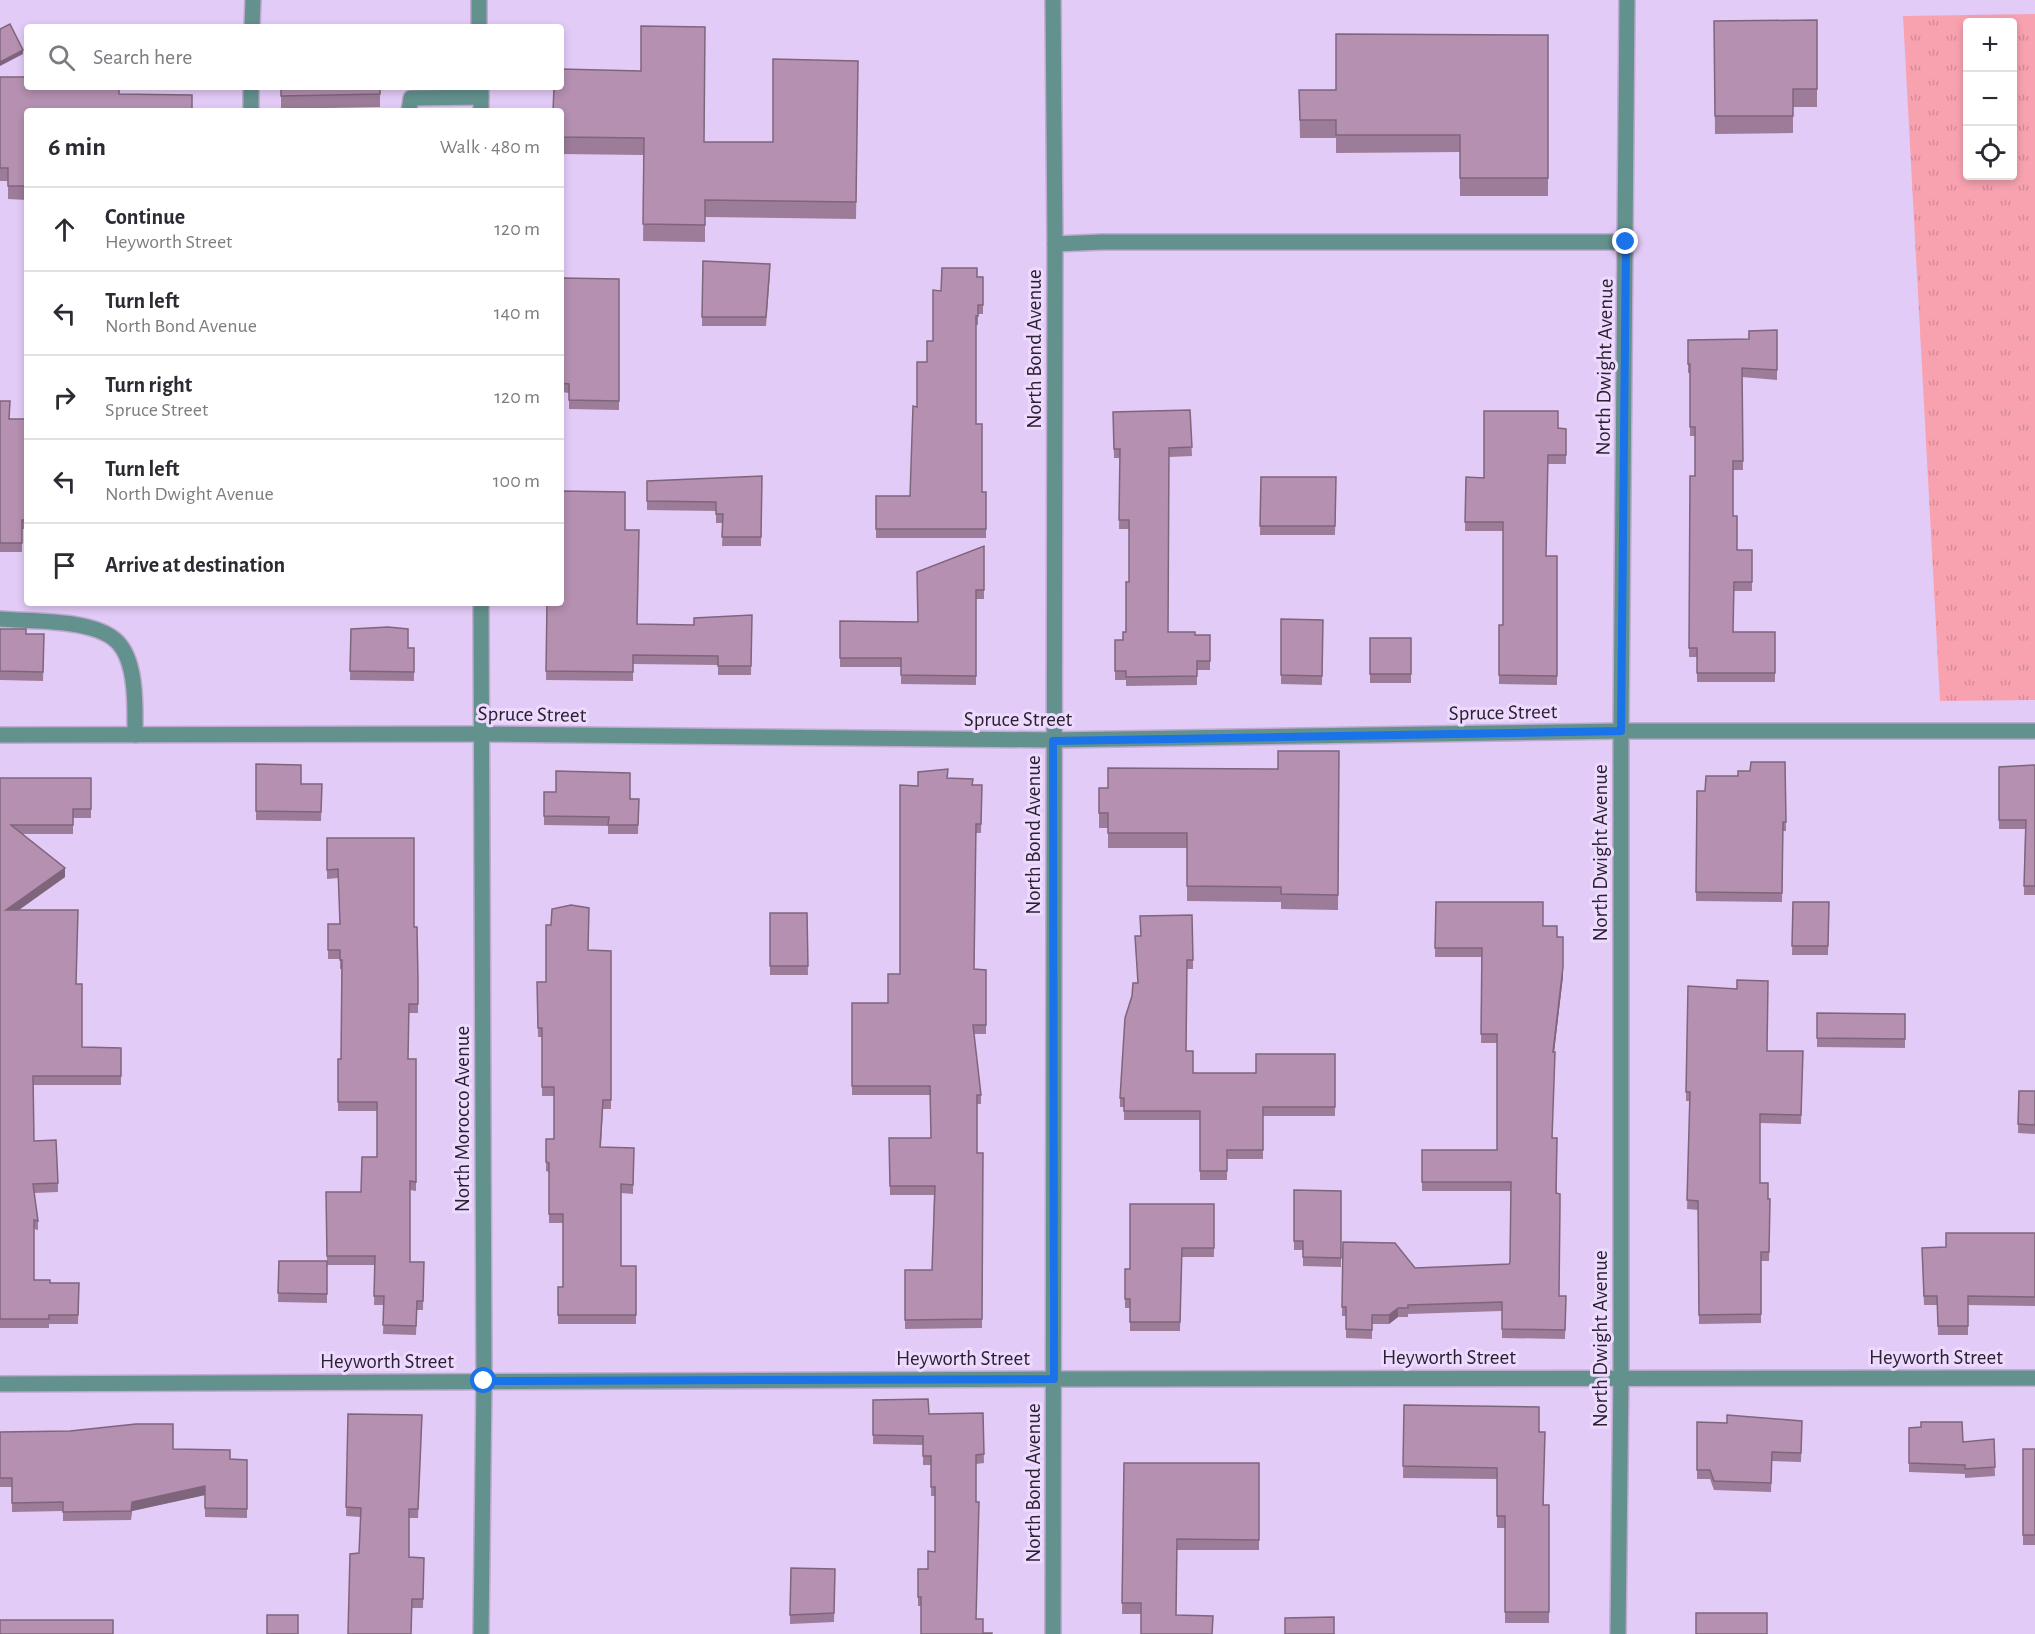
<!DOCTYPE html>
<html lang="en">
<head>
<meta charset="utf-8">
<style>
	body { margin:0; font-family:"Alegreya Sans",sans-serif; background:#f2f2f3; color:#2b2b33 }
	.controls { position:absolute; right:18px; top:18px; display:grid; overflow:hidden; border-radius:6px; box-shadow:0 3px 9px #0003 }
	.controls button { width:54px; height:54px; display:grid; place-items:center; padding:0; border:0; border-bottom:2px solid #e1e1e2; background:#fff; color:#2b2b33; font:30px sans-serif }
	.stop { position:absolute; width:18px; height:18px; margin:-14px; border:4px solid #1a73e8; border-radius:50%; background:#fff }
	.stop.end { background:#1a73e8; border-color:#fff; box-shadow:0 2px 6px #0008 }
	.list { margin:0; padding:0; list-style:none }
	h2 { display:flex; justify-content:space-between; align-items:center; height:78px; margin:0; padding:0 24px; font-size:26px }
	h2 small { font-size:20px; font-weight:400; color:#7c7c81 }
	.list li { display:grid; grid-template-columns:39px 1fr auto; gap:18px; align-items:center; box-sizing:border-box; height:84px; padding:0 24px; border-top:2px solid #e1e1e2 }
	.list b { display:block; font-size:22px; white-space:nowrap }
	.list p { margin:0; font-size:20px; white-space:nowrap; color:#7c7c81 }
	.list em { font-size:20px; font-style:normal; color:#7c7c81 }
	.icon { flex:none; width:33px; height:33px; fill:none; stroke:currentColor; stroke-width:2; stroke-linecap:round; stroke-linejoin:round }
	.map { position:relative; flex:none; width:2035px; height:1634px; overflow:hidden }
	.search { position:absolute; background:#fff; box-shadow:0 3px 9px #0003; left:24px; top:24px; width:540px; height:66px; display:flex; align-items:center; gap:15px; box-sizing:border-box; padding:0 21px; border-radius:6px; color:#7c7c81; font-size:22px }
	.panel { position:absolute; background:#fff; box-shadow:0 3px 9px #0003; left:24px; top:108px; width:540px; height:498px; border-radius:6px }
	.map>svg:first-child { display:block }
	.grass { fill:url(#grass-tufts); fill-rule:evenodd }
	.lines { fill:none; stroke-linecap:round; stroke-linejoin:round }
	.lane-casing { stroke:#bea9cf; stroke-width:18 }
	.street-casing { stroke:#bea9cf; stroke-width:18 }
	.lane { stroke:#63918d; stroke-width:15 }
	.street { stroke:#63918d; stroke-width:15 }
	.wall { fill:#9c7c98 }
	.shaded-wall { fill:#7f657c }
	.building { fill:#b590b1; stroke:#7f657c; stroke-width:1.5 }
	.route { stroke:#1a73e8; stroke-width:8 }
	.labels { text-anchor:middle; stroke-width:6; stroke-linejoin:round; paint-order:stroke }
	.street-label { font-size:21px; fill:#2a2131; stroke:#eddafe }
</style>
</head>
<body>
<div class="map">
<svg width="2035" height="1634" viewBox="0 0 2035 1634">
	<defs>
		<pattern id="grass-tufts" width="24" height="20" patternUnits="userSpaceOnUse" patternTransform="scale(1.5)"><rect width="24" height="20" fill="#f8a2b0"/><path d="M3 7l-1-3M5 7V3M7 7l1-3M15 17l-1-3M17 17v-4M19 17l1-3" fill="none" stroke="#d58b98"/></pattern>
	</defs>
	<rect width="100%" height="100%" fill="#e3cbf7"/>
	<path class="grass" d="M2035,14V700L1940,701L1903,16ZM1968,22H2012V176H1968Z"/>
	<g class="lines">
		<g class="lane-casing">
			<g id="lane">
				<polyline points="252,27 253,0"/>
				<polyline points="251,111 251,87"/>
				<polyline points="409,111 411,98 481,97"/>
				<polyline points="1055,244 1102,242 1626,242"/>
				<path d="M0,619C32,622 100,618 120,645C137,666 135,709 135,735"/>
			</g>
		</g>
		<g class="street-casing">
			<g id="street">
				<polyline points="479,0 479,27"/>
				<polyline points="1053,0 1055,244 1053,1634"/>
				<polyline points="481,87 481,111"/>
				<polyline points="0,735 481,734 1053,740 1621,731 2035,731"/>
				<polyline points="0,1384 1054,1379 2035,1378"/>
				<polyline points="481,1634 484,1381 481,603"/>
				<polyline points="1618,1634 1621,1378 1621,731 1627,0"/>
			</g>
		</g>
		<use href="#lane" class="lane"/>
		<use href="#street" class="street"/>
	</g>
	<g class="wall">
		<polygon points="1817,20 1817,107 1793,107 1793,133 1715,134 1714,21"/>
		<polygon points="1548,35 1548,196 1460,196 1460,152 1336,153 1336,138 1300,138 1299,90 1336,90"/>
		<polygon points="858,61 856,219 705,217 705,242 643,241 644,155 561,154 561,111 704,142 773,142"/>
		<polygon points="0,77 27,111 27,200 8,199 8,181 0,181"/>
		<polygon points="281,87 380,87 380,107 281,109"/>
		<polygon points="703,261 770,273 766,326 702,326"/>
		<polygon points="977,277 983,277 983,314 978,314 978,325 976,325 976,424 982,492 986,492 986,538 876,538 876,496 910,496 917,407 933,341 941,291"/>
		<polygon points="561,278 619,279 619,410 569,409 569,393 561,392"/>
		<polygon points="1777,330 1777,380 1742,377 1743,470 1733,470 1733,516 1737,550 1752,550 1752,591 1734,591 1733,632 1775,632 1775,682 1697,682 1697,657 1689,657 1690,476 1695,476 1695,436 1690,436 1690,373 1688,373 1688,340 1749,339"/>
		<polygon points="0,401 10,419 27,419 27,529 22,529 22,552 0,552"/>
		<polygon points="1190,410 1192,456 1169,457 1168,632 1195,635 1210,635 1210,670 1197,670 1197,685 1126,686 1126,680 1115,680 1115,640 1123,640 1126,632 1129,582 1129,529 1119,529 1120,458 1114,458 1113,412"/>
		<polygon points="1558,428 1566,429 1566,464 1548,464 1546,556 1557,556 1557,685 1499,684 1499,625 1503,625 1503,531 1465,531 1466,477 1484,478"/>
		<polygon points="762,476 761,546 722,546 723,523 716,523 716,511 647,510 647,481"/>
		<polygon points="1261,477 1336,477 1335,535 1260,535"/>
		<polygon points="984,546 984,599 976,599 976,685 901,684 901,667 840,667 840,621 918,622"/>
		<polygon points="547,603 637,624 694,625 752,615 751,675 718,675 718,665 633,664 633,681 546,680"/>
		<polygon points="1281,619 1323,620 1322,685 1281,684"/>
		<polygon points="0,629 26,634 44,634 43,681 0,680"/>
		<polygon points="351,629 408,648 414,648 414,681 350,680"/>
		<rect x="1370" y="638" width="41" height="45"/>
		<polygon points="1339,751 1338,910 1281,909 1281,902 1187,901 1187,848 1108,848 1108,828 1099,828 1099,788 1108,788 1278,769"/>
		<polygon points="1785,762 1786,831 1783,831 1782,902 1696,901 1697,791 1705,791 1750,771"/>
		<polygon points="256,764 301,784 322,784 321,821 256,820"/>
		<polygon points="2035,765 2035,895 2024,895 2025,829 1999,829 1999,767"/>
		<polygon points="0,778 91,778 91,818 73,818 73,834 22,834 65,877 19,910 77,984 82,1047 121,1048 121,1085 33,1085 34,1141 58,1183 58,1192 34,1193 38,1221 38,1230 34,1229 34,1280 50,1283 79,1283 78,1324 49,1324 49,1328 0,1328"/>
		<polygon points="948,778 973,785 982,785 981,833 976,833 974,969 986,970 986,1034 974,1034 981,1095 981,1104 977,1104 977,1153 983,1153 982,1328 905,1329 905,1270 932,1270 934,1195 890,1195 889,1138 931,1138 930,1095 852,1095 852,1003 888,1003 900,974 918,786"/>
		<polygon points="544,792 639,799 638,834 608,834 608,826 544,825"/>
		<polygon points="327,838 414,927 418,988 418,1013 409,1013 408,1059 416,1059 416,1191 410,1190 410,1262 424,1262 423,1310 417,1310 416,1335 383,1334 384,1305 374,1305 375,1265 327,1265 327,1303 278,1302 279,1261 327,1261 326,1192 361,1192 377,1157 377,1111 338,1111 338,1059 341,1059 342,969 340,969 340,959 328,959 328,924 340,924 338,878 327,879"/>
		<polygon points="1436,902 1543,926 1557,937 1563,976 1554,1052 1552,1138 1557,1193 1559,1296 1566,1296 1565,1339 1502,1338 1502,1311 1408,1314 1408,1317 1398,1317 1389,1324 1372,1324 1372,1339 1346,1338 1346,1316 1342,1316 1343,1242 1415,1268 1509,1264 1510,1262 1511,1191 1422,1191 1422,1150 1497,1150 1497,1043 1481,1043 1482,957 1435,957"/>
		<polygon points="1793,902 1829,902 1828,955 1792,955"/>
		<polygon points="770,913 807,913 808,975 770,975"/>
		<polygon points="1135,936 1140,936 1193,960 1193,969 1187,969 1186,1051 1193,1073 1256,1073 1335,1054 1335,1116 1263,1116 1263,1159 1227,1159 1227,1180 1200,1180 1200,1120 1124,1120 1124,1107 1120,1107 1120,1098 1138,983"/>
		<polygon points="588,950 611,951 611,1109 603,1109 601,1147 634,1148 633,1194 621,1193 621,1266 636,1266 636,1324 558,1324 558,1287 563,1287 563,1223 549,1223 549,1172 546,1171 546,1139 554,1139 554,1096 542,1096 542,1037 538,1037 537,982 546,982"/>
		<polygon points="1688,986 1767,1051 1803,1051 1801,1124 1760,1123 1760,1183 1768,1199 1770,1199 1769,1261 1761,1261 1761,1323 1699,1324 1698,1210 1687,1209 1690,1101 1686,1101"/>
		<polygon points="1817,1013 1905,1014 1905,1048 1817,1047"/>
		<polygon points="2019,1091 2035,1091 2035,1134 2018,1133"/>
		<polygon points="1294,1190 1341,1191 1341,1267 1303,1266 1303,1250 1294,1250"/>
		<polygon points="1214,1204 1214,1257 1182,1257 1180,1331 1130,1331 1130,1308 1125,1308 1125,1299 1130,1269"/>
		<polygon points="2035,1233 2035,1306 1968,1305 1968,1335 1938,1335 1937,1305 1924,1305 1922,1248 1946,1247"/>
		<polygon points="873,1400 929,1414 983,1413 984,1463 976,1464 921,1634 921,1606 918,1606 918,1569 928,1569 935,1552 935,1496 931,1496 931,1465 923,1465 923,1445 873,1444"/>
		<polygon points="1404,1405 1539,1432 1544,1505 1549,1505 1549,1623 1505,1623 1505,1528 1497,1528 1497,1479 1403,1478"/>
		<polygon points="348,1414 422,1415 418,1518 409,1518 409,1557 424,1558 423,1608 412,1608 360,1517 346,1516"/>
		<polygon points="1802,1421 1801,1462 1772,1461 1771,1492 1714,1490 1710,1479 1697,1479 1697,1422 1727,1423"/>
		<polygon points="1909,1428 1963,1442 1994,1439 1995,1476 1965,1478 1965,1474 1909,1472"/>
		<polygon points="0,1432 173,1449 230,1459 247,1460 247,1518 205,1517 205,1495 132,1511 131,1520 63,1521 63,1511 12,1512 12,1487 0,1487"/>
		<rect x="2023" y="1449" width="12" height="96"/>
		<polygon points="1124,1463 1259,1463 1259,1550 1177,1550 1141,1614 1122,1614"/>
		<polygon points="791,1568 835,1569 834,1622 790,1624"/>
	</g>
	<g class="shaded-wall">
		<polygon points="23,50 23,54 0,66 0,62"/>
		<polygon points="65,868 65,877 6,919 6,910"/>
		<polygon points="1563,967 1563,976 1553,1061 1553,1052"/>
		<polygon points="1398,1308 1398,1317 1389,1324 1389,1315"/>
		<polygon points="205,1486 205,1495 132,1511 131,1520 132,1502"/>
	</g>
	<g class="building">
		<polygon points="1817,20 1817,89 1793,89 1793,116 1715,116 1714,21"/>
		<polygon points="10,24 23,50 0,62 0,29"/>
		<polygon points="641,26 705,27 704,142 773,142 773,59 858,61 856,202 705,200 705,225 643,224 644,138 561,137 561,111 553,111 554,87 561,87 561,69 641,71"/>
		<polygon points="1336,34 1548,35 1548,178 1460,178 1460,135 1336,135 1336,120 1300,120 1299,90 1336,90"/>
		<polygon points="0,77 27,77 27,87 119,87 119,94 192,95 192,111 27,111 27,186 8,186 8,168 0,168"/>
		<polygon points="281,87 380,87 380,94 281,96"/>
		<polygon points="703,261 770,264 766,317 702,317"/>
		<polygon points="942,268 977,268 977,277 983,277 983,305 978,305 978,316 976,316 976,424 982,424 982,492 986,492 986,529 876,529 876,496 910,496 913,406 917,407 917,362 927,362 927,341 933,341 933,290 941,291"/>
		<polygon points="561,278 619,279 619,401 569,400 569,384 561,383"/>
		<polygon points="1777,330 1777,370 1742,368 1743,461 1733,461 1733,516 1737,516 1737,550 1752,550 1752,582 1734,582 1733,632 1775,632 1775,673 1697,673 1697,648 1689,648 1690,476 1695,476 1695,427 1690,427 1690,364 1688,364 1688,340 1749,339 1749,331"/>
		<polygon points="0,401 10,401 9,419 27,419 27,520 22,520 22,543 0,543"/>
		<polygon points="1190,410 1192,447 1169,448 1168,632 1195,632 1195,635 1210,635 1210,661 1197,661 1197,676 1126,677 1126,671 1115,671 1115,640 1123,640 1123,632 1126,632 1126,582 1129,582 1129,520 1119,520 1120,449 1114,449 1113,412"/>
		<polygon points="1484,411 1558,411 1558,428 1566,429 1566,455 1548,455 1546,556 1557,556 1557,676 1499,675 1499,625 1503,625 1503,522 1465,522 1466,477 1484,478"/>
		<polygon points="762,476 761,537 722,537 723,514 716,514 716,502 647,501 647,481"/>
		<polygon points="1261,477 1336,477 1335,526 1260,526"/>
		<polygon points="561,491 625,492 625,530 639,530 637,624 694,625 694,618 752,615 751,666 718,666 718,656 633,655 633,672 546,671 547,603 561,603"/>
		<polygon points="984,546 984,590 976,590 976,676 901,675 901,658 840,658 840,621 918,622 917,572"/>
		<polygon points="1281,619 1323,620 1322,676 1281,675"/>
		<polygon points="388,627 408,629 408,648 414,648 414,672 350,671 351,629"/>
		<polygon points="0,629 26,629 26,634 44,634 43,672 0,671"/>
		<rect x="1370" y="638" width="41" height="36"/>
		<polygon points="1278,751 1339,751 1338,895 1281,894 1281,887 1187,886 1187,833 1108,833 1108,813 1099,813 1099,788 1108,788 1108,768 1278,769"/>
		<polygon points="1751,762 1785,762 1786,822 1783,822 1782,893 1696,892 1697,791 1705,791 1706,776 1738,776 1738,771 1750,771"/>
		<polygon points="256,764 301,765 301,784 322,784 321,812 256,811"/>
		<polygon points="2035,765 2035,886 2024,886 2026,820 1999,820 1999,767"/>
		<polygon points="948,769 947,778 973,779 972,785 982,785 981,824 976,824 974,969 986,970 986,1025 973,1025 981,1095 977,1095 977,1153 983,1153 982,1319 905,1320 905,1270 932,1270 935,1186 890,1186 889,1138 931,1138 930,1086 852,1086 852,1003 888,1003 888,974 900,974 900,785 918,786 918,772"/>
		<polygon points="556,771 630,773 630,799 639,799 638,825 608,825 609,817 544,816 544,792 556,792"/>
		<polygon points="0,778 91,778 91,809 73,809 73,825 11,825 65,868 6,910 78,910 76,984 82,984 82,1047 121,1048 121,1076 33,1076 34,1141 56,1140 58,1183 33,1184 38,1221 34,1220 34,1280 50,1280 50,1283 79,1283 78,1315 49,1315 49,1319 0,1319"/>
		<polygon points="327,838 414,838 414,927 417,927 418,979 418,1004 409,1004 408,1059 416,1059 416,1182 410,1181 410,1262 424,1262 423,1301 417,1301 416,1326 383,1325 384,1296 374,1296 375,1256 327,1256 326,1192 361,1192 362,1157 377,1157 377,1102 338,1102 338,1059 341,1059 342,960 340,960 340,950 328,950 328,924 340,924 338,869 327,870"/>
		<polygon points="1436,902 1543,902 1543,926 1557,926 1557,937 1563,937 1563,967 1553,1052 1555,1052 1552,1138 1557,1138 1556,1193 1560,1194 1560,1205 1559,1296 1566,1296 1565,1330 1502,1329 1502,1302 1408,1305 1408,1308 1398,1308 1389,1315 1372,1315 1372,1330 1346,1329 1346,1307 1342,1307 1343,1242 1395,1243 1415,1268 1509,1264 1510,1262 1511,1182 1422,1182 1422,1150 1497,1150 1497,1034 1481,1034 1482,948 1435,948"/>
		<polygon points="1793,902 1829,902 1828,946 1792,946"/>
		<polygon points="571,905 589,908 588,950 611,951 611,1100 603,1100 600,1147 634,1148 633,1185 621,1184 621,1266 636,1266 636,1315 558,1315 558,1287 563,1287 563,1214 549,1214 549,1163 546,1162 546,1139 554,1139 554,1087 542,1087 542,1028 538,1028 537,982 546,982 546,925 551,925 552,909"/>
		<polygon points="770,913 807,913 808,966 770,966"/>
		<polygon points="1192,915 1193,960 1187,960 1186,1051 1193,1051 1193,1073 1256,1073 1256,1054 1335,1054 1335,1107 1263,1107 1263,1150 1227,1150 1227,1171 1200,1171 1200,1111 1124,1111 1124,1098 1120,1098 1125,1018 1132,996 1133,983 1138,983 1135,936 1141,936 1140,916"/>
		<polygon points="1737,980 1768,981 1767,1051 1803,1051 1801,1115 1760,1114 1760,1183 1768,1183 1768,1199 1770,1199 1769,1252 1761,1252 1761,1314 1699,1315 1698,1201 1687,1200 1690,1092 1686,1092 1688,986 1737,989"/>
		<polygon points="1817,1013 1905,1014 1905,1039 1817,1038"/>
		<polygon points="2019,1091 2035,1091 2035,1125 2018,1124"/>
		<polygon points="1294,1190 1341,1191 1341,1258 1303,1257 1303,1241 1294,1241"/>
		<polygon points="1130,1204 1214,1204 1214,1248 1182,1248 1180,1322 1130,1322 1130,1299 1125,1299 1125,1269 1130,1269"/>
		<polygon points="1946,1233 2035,1233 2035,1297 1968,1296 1968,1326 1938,1326 1937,1296 1924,1296 1922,1248 1946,1247"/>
		<polygon points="279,1261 327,1261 327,1294 278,1293"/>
		<polygon points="928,1399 929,1414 983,1413 984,1454 976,1455 976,1502 979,1502 976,1619 983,1619 983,1633 992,1633 992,1634 921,1634 921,1597 918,1597 918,1569 928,1569 928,1551 935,1552 935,1487 931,1487 931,1456 923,1456 923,1436 873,1435 873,1400"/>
		<polygon points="1404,1405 1539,1407 1539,1432 1545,1432 1543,1505 1549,1505 1549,1612 1505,1612 1505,1516 1497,1516 1497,1468 1403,1466"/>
		<polygon points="348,1414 422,1415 418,1509 409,1509 409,1557 424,1558 423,1599 412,1599 411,1634 348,1634 350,1554 359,1553 361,1508 346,1507"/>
		<polygon points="1727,1415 1802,1421 1801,1453 1772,1452 1771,1483 1714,1481 1710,1470 1697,1470 1697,1422 1727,1423"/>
		<polygon points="1921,1422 1962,1422 1963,1442 1994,1439 1995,1467 1965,1469 1965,1465 1909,1463 1909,1428 1921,1427"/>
		<polygon points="136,1424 173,1424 173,1449 230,1450 230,1459 247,1460 247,1509 205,1508 205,1486 132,1502 131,1511 63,1512 63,1502 12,1503 12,1478 0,1478 0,1432 70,1431"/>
		<rect x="2023" y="1449" width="12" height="86"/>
		<polygon points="1124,1463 1259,1463 1259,1540 1177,1539 1176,1615 1213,1616 1212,1634 1141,1634 1141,1603 1122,1603"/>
		<polygon points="791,1568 835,1569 834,1613 790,1615"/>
		<rect x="1696" y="1613" width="71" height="21"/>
		<rect x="267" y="1615" width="31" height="19"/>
		<polygon points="1334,1617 1334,1634 1285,1634 1285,1618"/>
		<rect x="0" y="1620" width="113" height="14"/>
	</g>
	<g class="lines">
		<polyline class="route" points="484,1381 1054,1379 1053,741 1621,731 1626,242"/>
	</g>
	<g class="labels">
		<g class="street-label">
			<text transform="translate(1034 349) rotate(-90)" y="7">North Bond Avenue</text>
			<text transform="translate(1604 367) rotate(-89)" y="7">North Dwight Avenue</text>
			<text transform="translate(1503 712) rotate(-1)" y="7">Spruce Street</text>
			<text transform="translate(532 714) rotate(1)" y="7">Spruce Street</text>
			<text x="1018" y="726">Spruce Street</text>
			<text transform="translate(1033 835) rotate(-90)" y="7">North Bond Avenue</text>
			<text transform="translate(1600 853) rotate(-90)" y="7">North Dwight Avenue</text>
			<text transform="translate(462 1119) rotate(-90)" y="7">North Morocco Avenue</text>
			<text transform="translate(1600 1339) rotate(-90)" y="7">North Dwight Avenue</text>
			<text x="1449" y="1364">Heyworth Street</text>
			<text x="1936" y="1364">Heyworth Street</text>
			<text x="963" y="1365">Heyworth Street</text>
			<text x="387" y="1368">Heyworth Street</text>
			<text transform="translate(1033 1483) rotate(-90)" y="7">North Bond Avenue</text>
		</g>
	</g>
</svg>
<div class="controls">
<button>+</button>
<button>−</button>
<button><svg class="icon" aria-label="locate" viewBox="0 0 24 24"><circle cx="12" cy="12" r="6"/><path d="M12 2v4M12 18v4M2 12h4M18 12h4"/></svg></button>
</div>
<div class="stop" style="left:484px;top:1381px"></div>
<div class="stop end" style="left:1626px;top:242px"></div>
<div class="search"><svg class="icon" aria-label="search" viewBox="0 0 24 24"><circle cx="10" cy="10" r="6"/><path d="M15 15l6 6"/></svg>Search here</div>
<section class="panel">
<h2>6 min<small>Walk · 480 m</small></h2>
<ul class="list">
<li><svg class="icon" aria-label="ahead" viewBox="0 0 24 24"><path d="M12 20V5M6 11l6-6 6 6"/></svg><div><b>Continue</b><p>Heyworth Street</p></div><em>120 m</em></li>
<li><svg class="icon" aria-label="left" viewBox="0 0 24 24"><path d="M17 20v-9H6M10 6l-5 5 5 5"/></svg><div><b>Turn left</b><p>North Bond Avenue</p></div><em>140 m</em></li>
<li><svg class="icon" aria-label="right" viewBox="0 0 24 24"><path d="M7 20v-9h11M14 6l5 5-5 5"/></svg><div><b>Turn right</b><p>Spruce Street</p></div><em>120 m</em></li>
<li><svg class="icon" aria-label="left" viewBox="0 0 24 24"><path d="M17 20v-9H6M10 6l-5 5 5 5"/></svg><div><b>Turn left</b><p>North Dwight Avenue</p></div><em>100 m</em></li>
<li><svg class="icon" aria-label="arrive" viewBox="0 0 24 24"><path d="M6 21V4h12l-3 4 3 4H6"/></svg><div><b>Arrive at destination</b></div></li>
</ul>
</section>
</div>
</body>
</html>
